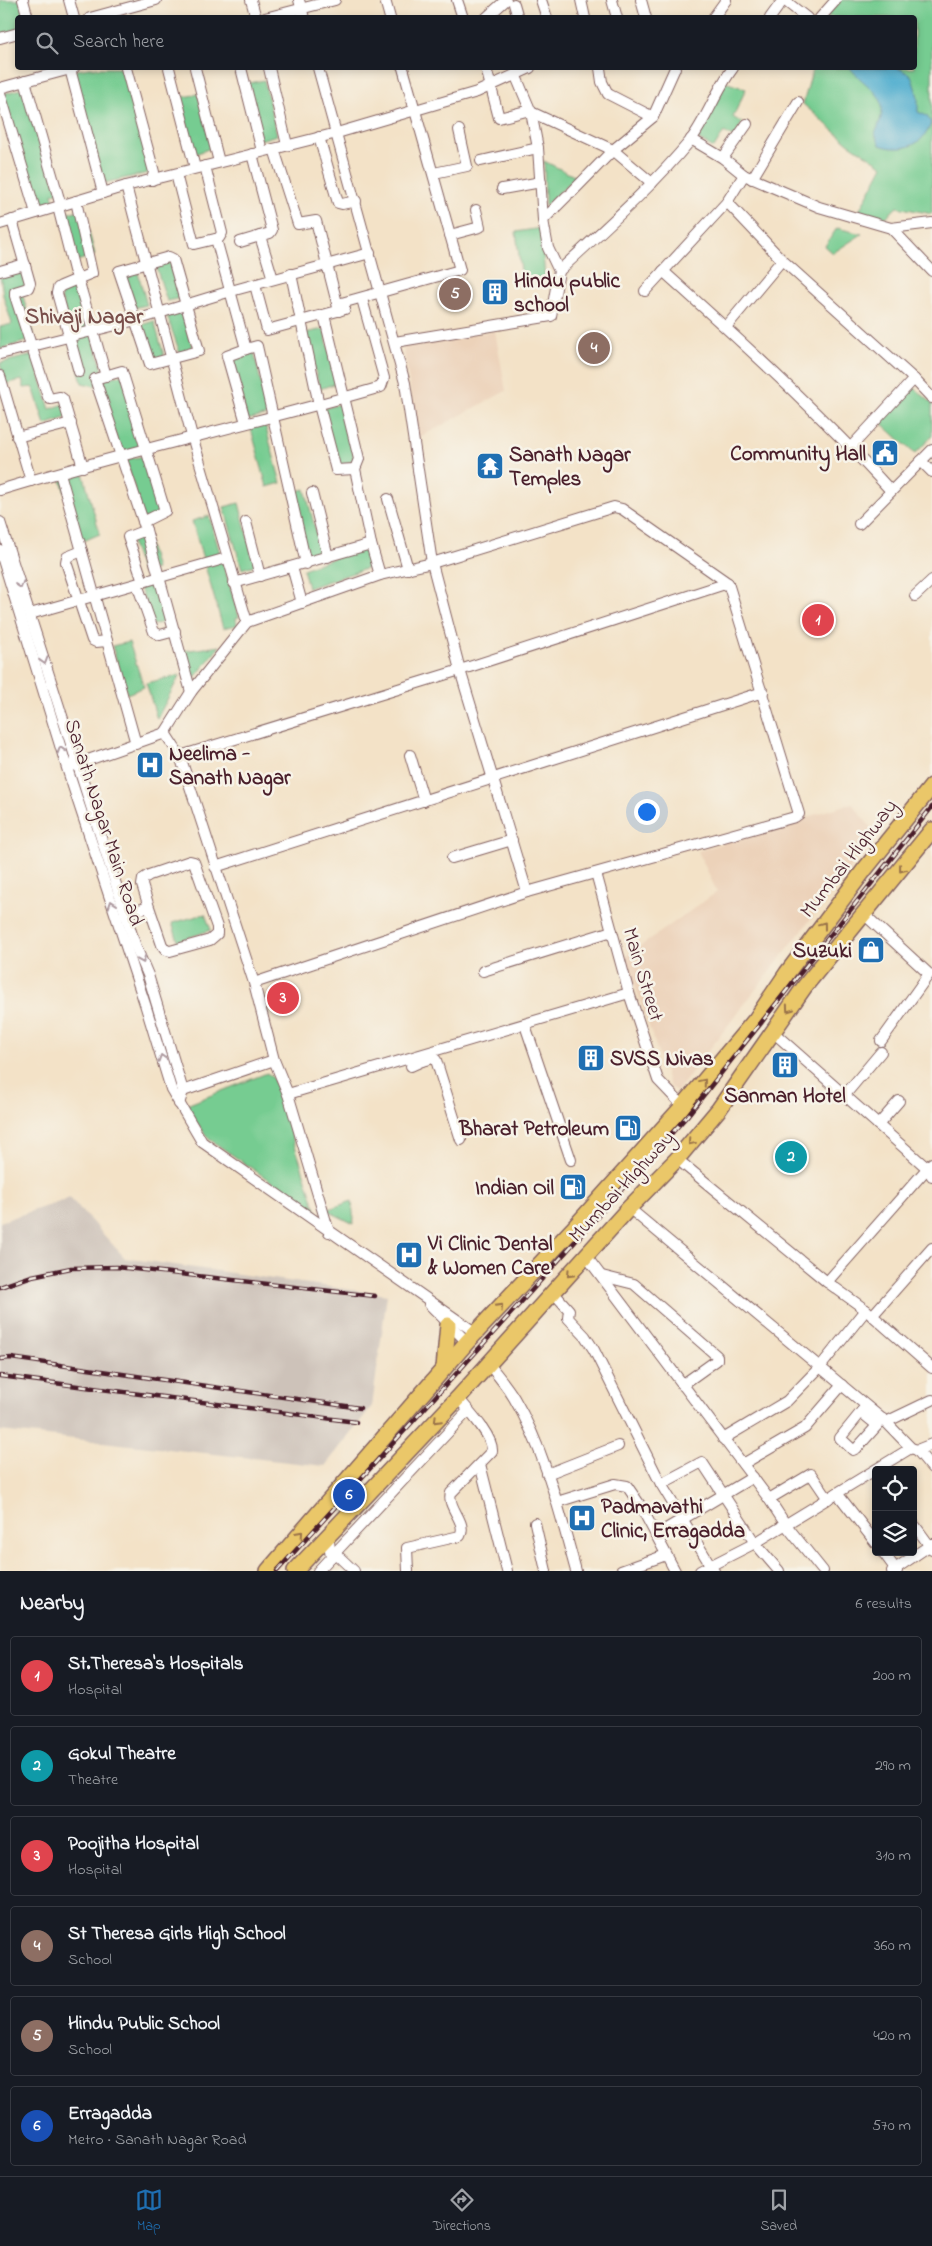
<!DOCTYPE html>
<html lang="en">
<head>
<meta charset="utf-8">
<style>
	body { margin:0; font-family:"Indie Flower",sans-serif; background:#242831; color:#f1f3f6 }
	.controls { position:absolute; right:15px; bottom:15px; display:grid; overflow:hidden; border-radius:5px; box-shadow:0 2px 8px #0003 }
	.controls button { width:45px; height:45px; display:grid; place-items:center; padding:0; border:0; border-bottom:1px solid #363941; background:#171b24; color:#f1f3f6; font:25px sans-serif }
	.you { position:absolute; left:646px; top:811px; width:18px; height:18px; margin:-12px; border:4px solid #fff; border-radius:50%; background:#1a73e8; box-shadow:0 0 0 8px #1a73e833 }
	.badge { display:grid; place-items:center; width:32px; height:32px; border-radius:50%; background:#1f6fb2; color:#fff; font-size:16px; font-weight:700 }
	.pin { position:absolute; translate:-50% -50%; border:2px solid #fff; box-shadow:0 1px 5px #0006 }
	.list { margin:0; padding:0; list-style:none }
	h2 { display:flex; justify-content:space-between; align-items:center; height:65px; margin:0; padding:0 20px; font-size:21px }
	h2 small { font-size:16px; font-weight:400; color:#9ea1a6 }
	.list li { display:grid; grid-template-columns:32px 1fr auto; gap:15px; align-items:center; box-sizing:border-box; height:80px; margin:0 10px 10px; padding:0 10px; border:1px solid #363941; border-radius:5px }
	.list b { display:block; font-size:19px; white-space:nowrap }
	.list p { margin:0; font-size:16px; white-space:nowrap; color:#9ea1a6 }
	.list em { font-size:16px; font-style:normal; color:#9ea1a6 }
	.icon { flex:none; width:28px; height:28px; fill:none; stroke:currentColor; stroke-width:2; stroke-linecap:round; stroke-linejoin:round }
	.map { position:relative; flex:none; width:932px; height:1571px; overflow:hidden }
	.search { position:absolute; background:#171b24; box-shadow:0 2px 8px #0003; left:15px; right:15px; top:15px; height:55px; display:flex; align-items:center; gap:12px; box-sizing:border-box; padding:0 18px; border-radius:5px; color:#9ea1a6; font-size:19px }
	.sheet { height:605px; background:#171b24 }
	nav { display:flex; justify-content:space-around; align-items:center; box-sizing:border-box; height:70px; border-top:1px solid #363941; background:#171b24; font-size:14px; color:#9ea1a6 }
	nav a { display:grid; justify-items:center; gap:2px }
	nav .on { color:#1f6fb2 }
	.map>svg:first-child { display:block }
	.built { fill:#ecd2b9 }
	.industrial { fill:#cdc2b9 }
	.green { fill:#76cc91; stroke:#60765e }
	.water { fill:#51aecf; stroke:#4e667d }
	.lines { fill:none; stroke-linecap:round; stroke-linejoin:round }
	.minor-casing { stroke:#856362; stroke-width:12 }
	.highway-casing { stroke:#856362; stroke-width:18 }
	.minor { stroke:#fff; stroke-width:10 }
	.highway { stroke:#eac769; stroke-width:15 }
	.rail-casing { stroke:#4a1f2b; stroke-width:4.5 }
	.rail { stroke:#f7f3e8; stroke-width:2.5; stroke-dasharray:8; stroke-linecap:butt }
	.oneway { stroke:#ae9aa0 }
	.oneway2 { stroke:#9a734a }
	.labels { text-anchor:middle; stroke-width:5; stroke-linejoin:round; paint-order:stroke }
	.poi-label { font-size:21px; font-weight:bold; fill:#4a1f2b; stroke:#f7f3e8; text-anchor:start }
	.street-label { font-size:21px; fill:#4a1f2b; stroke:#f7f3e8 }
	.neighbourhood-label { font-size:22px; font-weight:bold; fill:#794f4b; stroke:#f7f3e8 }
</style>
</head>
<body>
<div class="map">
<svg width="932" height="1571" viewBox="0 0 932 1571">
	<rect width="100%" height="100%" fill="#f7f3e8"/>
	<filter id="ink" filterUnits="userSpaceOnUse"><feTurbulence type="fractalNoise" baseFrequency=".02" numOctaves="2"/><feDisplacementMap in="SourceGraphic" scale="10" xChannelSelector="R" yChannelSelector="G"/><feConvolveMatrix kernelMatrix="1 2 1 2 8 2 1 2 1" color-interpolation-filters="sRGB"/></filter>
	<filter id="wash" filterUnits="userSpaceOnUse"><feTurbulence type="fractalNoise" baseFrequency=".0096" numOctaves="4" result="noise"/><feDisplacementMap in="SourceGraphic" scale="20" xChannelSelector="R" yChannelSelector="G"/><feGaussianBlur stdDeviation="1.12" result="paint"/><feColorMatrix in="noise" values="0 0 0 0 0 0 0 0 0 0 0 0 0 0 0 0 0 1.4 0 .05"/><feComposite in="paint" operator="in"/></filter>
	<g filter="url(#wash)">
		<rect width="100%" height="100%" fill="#f3e2c7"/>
		<g class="built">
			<polygon points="495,331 506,391 418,438 403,346"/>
			<polygon points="852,803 876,835 677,1091 670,1087 625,957 717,892 698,851"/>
		</g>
		<polygon class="industrial" points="70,1198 125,1258 387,1295 372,1406 325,1466 0,1431 0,1222"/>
		<g class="green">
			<polygon points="0,0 20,0 26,17 18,18 17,31 0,36"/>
			<polygon points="840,0 932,0 932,214 897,207 884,219 859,211 883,166 848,143 803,104 813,68 914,68 914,18 825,17"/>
			<polygon points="89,68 124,68 153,172 104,183 72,71"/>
			<polygon points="264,80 277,135 260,140 245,84"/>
			<polygon points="725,82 746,89 733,117 742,123 734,138 724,132 714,148 697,139"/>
			<polygon points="28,87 58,192 52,194 54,202 35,205 3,94"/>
			<polygon points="198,94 211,148 195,154 180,98"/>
			<polygon points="544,161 576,177 545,206"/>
			<polygon points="83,209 95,255 74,262 61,215"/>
			<polygon points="541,228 545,278 522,279 516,232"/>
			<polygon points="837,228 862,234 833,253 825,246"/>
			<polygon points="170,260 181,298 167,301 155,264"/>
			<polygon points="23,266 28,285 21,289 35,339 0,349 0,327 12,324 3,295 0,273"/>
			<polygon points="136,266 147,305 133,308 120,271"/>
			<polygon points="77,281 92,330 71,335 59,289"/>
			<polygon points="183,312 194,350 180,353 167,316"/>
			<polygon points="154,321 165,359 151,363 138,326"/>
			<polygon points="324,329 337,383 320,389 305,333"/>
			<polygon points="92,333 104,375 95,386 82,383 71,339"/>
			<polygon points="254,352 268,415 247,420 232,359"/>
			<polygon points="33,355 50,409 64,404 71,416 45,425 33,387 24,388 22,380 5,384 0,363"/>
			<polygon points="122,375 143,448 121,453 97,379"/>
			<polygon points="912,386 932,403 932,436 915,454 879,421"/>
			<polygon points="340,404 355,460 339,466 322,409"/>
			<polygon points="264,421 281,483 267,487 250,425"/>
			<polygon points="146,456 164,512 143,519 126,459"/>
			<polygon points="83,473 100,534 81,542 61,480"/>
			<polygon points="305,489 321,552 308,555 291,493"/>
			<polygon points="239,503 255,565 242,569 224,507"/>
			<polygon points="209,516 239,617 236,618 237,625 223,628 192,521"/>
			<polygon points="145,531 156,569 142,573 129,536"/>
			<polygon points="368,546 374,566 308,588 303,569"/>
			<polygon points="156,583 167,621 153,625 140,588"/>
			<polygon points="129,642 144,687 127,694 112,646"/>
			<polygon points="220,646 192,681 182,651"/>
			<polygon points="180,675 157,719 146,683"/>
			<polygon points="205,914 211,930 178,941 172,923"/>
			<polygon points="267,1073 273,1078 317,1213 209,1139 184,1106"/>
			<polygon points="352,1201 354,1224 326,1210"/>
		</g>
		<path class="water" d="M850,68H898L911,75L918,97V112L927,116L931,123C924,146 901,153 880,145L875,134C893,93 874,96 850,68Z"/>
	</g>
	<g filter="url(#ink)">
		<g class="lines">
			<g class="minor-casing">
				<g id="minor">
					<polyline points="23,0 28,18"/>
					<polyline points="69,0 74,18"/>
					<polyline points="251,0 256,18"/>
					<polyline points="299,0 304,18"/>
					<polyline points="385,0 390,18"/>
					<polyline points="457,0 463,18"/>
					<polyline points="541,0 547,18"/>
					<polyline points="581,0 585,18"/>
					<polyline points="612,0 617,18"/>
					<polyline points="641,0 646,18"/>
					<polyline points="784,0 807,18"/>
					<polyline points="514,4 518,18"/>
					<polyline points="90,18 156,0"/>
					<polyline points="265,18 335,0"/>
					<polyline points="486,18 506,0"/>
					<polyline points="713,18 726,0"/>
					<polyline points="770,18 783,0"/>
					<polyline points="820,18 836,0"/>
					<polyline points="0,38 18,33"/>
					<polyline points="126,68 154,172 152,180"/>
					<polyline points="169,68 195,168"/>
					<polyline points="195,68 219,162"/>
					<polyline points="241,68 262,151"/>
					<polyline points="269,68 287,145"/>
					<polyline points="318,68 405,383 432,563 460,670 527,892"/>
					<polyline points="486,68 499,118 530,110"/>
					<polyline points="600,68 602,82 608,94 653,117"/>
					<polyline points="70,69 103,193"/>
					<polyline points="25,81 61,206"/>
					<polyline points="0,88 74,68"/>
					<polyline points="0,93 36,213"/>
					<polyline points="531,112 613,150 652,183"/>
					<polyline points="319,137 338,203 342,204 356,201"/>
					<polyline points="691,139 723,158 744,175 819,207 891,228 932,271"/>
					<polyline points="274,149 298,224 316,221 339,311"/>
					<polyline points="723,158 747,124"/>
					<polyline points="481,161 538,148"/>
					<polyline points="434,173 467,166 459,130"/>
					<polyline points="176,174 194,244 219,238 222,233 205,166"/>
					<polyline points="752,179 798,102"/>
					<polyline points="126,186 192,436 247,622"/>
					<polyline points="502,189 541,182"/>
					<polyline points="572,192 613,150 653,117 675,68"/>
					<polyline points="76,201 92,273 61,286 58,288 57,293 79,372"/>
					<polyline points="727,202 782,260 914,379 932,398"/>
					<polyline points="58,207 74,270 78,279 106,376"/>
					<polyline points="12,220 30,283 28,288 15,292 15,296 48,397 50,399 60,397 63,399 83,467"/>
					<polyline points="543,220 567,196"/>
					<polyline points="0,224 126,186 337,133 477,92 530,68"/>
					<polyline points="891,228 932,223"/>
					<polyline points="450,235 480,227 476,210"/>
					<polyline points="260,236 273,279"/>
					<polyline points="216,239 246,349 257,346 306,564"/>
					<polyline points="240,242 270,233 272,230 252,154"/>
					<polygon points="169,257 173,259 199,351 150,364 119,271"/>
					<polyline points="0,271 25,264"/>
					<path d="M559,271C604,229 651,188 690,141C707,119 716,90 733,68"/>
					<path d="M663,271C742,342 820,413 891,491"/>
					<polyline points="291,274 319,405 336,470 355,469"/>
					<polyline points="255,285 267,330 345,309"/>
					<polyline points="645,291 727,202 744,175"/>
					<polyline points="338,304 460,270 403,68"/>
					<polyline points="324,315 359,459 355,469 371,544 380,575"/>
					<polyline points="726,327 782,260"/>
					<polyline points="395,342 551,316 559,271 548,248 543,220 538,148 531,112 515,74"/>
					<polyline points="246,349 227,356 246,423"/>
					<polyline points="0,354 136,320 231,291 370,253"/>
					<polyline points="0,376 31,481"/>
					<polyline points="17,437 71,423"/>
					<polyline points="851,447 914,379"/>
					<polyline points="921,461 932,472"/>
					<polyline points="60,473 136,744"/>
					<path d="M0,490C126,451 255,424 381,387L384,378L362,299"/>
					<polyline points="312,493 328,557"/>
					<polyline points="388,499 408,569"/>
					<polyline points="0,522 136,947 148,975 183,1091 179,1104"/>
					<polyline points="143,522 165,511 122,371 95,379 146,530 191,692"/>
					<polyline points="246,522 260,576"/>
					<polyline points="859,524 932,450"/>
					<polyline points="0,550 67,768 145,1004 171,1089 202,1142 476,1333"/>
					<polyline points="82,551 67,557 66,562 92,640 96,642 107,641"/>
					<polyline points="292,567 302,603"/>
					<polyline points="143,582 128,537 146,530"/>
					<polyline points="234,583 371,544"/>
					<polyline points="137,584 154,632 160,635 175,631"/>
					<polyline points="915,596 932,580"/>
					<polyline points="30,614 227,558"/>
					<polyline points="410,755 424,801"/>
					<polyline points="180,756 460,670 728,583"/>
					<polyline points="71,766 165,733"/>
					<polyline points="452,858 512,840"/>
					<polyline points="215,867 763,692"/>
					<polyline points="596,873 629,993 658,1080 683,1106"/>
					<polyline points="125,914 149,907 142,885 143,879 149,875 190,861 194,862 217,927 217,934 210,940 170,951 166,950 162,945 149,907"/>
					<polyline points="865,915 929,974 881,1041"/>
					<polyline points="483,971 612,931"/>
					<polyline points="254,983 527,892 795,817 799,814 728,583 622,509 614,507 432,563 380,575 247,622 191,692 165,733 180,756 254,983 274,1060 288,1094 329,1232"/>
					<polyline points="525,1025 571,1160"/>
					<polyline points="773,1032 927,1168 932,1176"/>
					<polyline points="422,1061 433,1058 436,1060 461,1140"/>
					<polyline points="411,1066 422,1061"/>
					<polyline points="183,1091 274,1060"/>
					<polyline points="288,1094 629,993"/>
					<polyline points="844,1096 881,1052"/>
					<polyline points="878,1125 899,1101"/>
					<polyline points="677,1159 827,1282 866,1310 932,1368"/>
					<polyline points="629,1208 886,1422 911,1448 917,1450 932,1468"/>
					<polyline points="586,1256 769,1499 786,1525 823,1571"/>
					<polyline points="602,1276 634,1284 717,1356 717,1360 682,1385"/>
					<polyline points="827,1282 932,1163"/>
					<polyline points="553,1292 569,1310 568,1318 585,1336 594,1350 661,1484 714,1571"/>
					<polyline points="429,1304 467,1342"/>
					<polyline points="872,1316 932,1248"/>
					<path d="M489,1364C497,1375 507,1386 514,1398C545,1450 560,1513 576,1571"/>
					<polyline points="866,1406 840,1438 853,1450 857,1448 883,1419"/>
					<polyline points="861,1412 877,1425"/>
					<polyline points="886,1422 932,1400"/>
					<polyline points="723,1439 787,1401 820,1367 866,1310"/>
					<polyline points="917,1450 932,1444"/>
					<polyline points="480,1464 507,1571"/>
					<polyline points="743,1464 805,1428 842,1385"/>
					<polyline points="547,1474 618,1446"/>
					<polyline points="661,1484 702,1462 755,1543 779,1571"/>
					<polyline points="837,1493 876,1543"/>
					<polyline points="769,1499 811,1474 828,1499"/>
					<polyline points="557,1502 615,1484 627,1486 640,1505 656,1535"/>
					<polyline points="535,1523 546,1571"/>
					<polyline points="913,1523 932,1549"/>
					<polyline points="883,1552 897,1571"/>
					<polyline points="335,1553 354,1571"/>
					<polyline points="331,1557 468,1411"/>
					<polyline points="318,1571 331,1557 328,1534"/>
					<path d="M408,1571L407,1548L460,1536C468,1522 446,1507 451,1493L492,1451C493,1436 468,1410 458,1398"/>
					<polyline points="621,1571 666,1555"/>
					<polyline points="675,1571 656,1535 753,1477"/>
					<polyline points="700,1571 755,1543 911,1448"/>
					<polyline points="892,1571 932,1544"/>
				</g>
			</g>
			<g class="highway-casing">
				<g id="highway">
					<polyline points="444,1368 448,1325"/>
					<polyline points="268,1571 467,1342 572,1230 683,1106 756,1019 787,973 865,869 932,786"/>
					<polyline points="295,1571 458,1398 629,1208 677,1159 719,1109 805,986 932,830"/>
				</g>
			</g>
			<use href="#minor" class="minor"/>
			<use href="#highway" class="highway"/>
			<g class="rail-casing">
				<g id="rail">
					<polyline points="0,1287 32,1276 71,1268 117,1267 375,1296"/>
					<polyline points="0,1359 11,1358 360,1408"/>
					<polyline points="0,1376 356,1422"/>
					<polyline points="277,1571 533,1289 687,1116 932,807"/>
				</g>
			</g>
			<use href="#rail" class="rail"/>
		</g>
		<defs><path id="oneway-chevron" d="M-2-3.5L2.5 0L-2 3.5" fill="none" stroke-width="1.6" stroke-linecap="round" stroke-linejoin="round" transform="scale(1.25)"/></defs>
		<g class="oneway">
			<use href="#oneway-chevron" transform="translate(20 585) rotate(72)"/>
			<use href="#oneway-chevron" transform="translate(44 661) rotate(73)"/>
			<use href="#oneway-chevron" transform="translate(61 750) rotate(-107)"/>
			<use href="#oneway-chevron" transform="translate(112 904) rotate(-109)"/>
			<use href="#oneway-chevron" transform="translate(142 960) rotate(67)"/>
			<use href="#oneway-chevron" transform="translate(162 1058) rotate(-107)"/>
		</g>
		<g class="oneway2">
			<use href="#oneway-chevron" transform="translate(902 869) rotate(128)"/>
			<use href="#oneway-chevron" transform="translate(823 925) rotate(-53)"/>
			<use href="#oneway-chevron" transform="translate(789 1009) rotate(125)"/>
			<use href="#oneway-chevron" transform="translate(703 1082) rotate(-50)"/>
			<use href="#oneway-chevron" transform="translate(691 1142) rotate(130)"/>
			<use href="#oneway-chevron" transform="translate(570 1274) rotate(133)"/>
			<use href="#oneway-chevron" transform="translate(500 1307) rotate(-47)"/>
			<use href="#oneway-chevron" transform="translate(437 1420) rotate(134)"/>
			<use href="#oneway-chevron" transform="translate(300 1534) rotate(-48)"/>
		</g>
	</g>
	<defs>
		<g id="building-square" transform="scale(1.4375)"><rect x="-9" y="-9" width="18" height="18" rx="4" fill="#1f6fb2" stroke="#f7f3e8"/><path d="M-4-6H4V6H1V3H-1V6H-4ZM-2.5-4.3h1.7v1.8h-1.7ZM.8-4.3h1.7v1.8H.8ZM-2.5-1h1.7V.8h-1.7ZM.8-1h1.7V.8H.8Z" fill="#fff"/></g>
		<g id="civic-square" transform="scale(1.4375)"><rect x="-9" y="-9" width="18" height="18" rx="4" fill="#1f6fb2" stroke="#f7f3e8"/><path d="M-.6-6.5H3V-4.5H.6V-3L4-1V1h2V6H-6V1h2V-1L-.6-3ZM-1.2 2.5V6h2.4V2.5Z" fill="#fff"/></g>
		<g id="temple-square" transform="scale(1.4375)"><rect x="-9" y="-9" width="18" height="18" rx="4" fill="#1f6fb2" stroke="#f7f3e8"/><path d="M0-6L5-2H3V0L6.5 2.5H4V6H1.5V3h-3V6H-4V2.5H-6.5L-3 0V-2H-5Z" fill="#fff"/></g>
		<g id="hospital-square" transform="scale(1.4375)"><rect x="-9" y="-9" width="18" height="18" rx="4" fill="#1f6fb2" stroke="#f7f3e8"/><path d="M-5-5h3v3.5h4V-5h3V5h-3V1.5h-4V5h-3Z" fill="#fff"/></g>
		<g id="shop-square" transform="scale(1.4375)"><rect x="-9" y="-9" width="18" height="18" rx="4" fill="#1f6fb2" stroke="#f7f3e8"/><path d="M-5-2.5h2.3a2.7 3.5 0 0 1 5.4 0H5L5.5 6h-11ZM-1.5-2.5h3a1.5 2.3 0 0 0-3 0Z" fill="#fff"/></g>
		<g id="fuel-square" transform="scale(1.4375)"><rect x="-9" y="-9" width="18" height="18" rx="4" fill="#1f6fb2" stroke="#f7f3e8"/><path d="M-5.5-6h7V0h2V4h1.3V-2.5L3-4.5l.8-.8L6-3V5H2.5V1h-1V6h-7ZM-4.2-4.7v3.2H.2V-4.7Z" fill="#fff"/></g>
	</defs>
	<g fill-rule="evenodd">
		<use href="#building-square" x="495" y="292"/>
		<use href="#civic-square" x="885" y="453"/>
		<use href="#temple-square" x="490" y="466"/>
		<use href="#hospital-square" x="150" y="765"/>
		<use href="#shop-square" x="871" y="950"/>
		<use href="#building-square" x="591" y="1058"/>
		<use href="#building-square" x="785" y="1065"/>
		<use href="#fuel-square" x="628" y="1128"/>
		<use href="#fuel-square" x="573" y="1187"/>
		<use href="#hospital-square" x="409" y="1255"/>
		<use href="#hospital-square" x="582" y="1518"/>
	</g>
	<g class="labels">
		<g class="poi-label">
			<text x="514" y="287">Hindu public<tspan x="514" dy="24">school</tspan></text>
			<text x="866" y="460" text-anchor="end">Community Hall</text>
			<text x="509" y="461">Sanath Nagar<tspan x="509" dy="24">Temples</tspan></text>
			<text x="169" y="760">Neelima -<tspan x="169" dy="24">Sanath Nagar</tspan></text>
			<text x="852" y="957" text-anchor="end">Suzuki</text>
			<text x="610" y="1065">SVSS Nivas</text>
			<text x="785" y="1102" text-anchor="middle">Sanman Hotel</text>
			<text x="609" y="1135" text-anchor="end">Bharat Petroleum</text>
			<text x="554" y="1194" text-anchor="end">Indian Oil</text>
			<text x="428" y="1250">Vi Clinic Dental<tspan x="428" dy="24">&amp; Women Care</tspan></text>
			<text x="601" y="1513">Padmavathi<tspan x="601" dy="24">Clinic, Erragadda</tspan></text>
		</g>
		<g class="street-label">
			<text transform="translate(105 822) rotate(72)" y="7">Sanath Nagar Main Road</text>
			<text transform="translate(848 858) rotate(-52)" y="7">Mumbai Highway</text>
			<text transform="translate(644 974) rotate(73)" y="7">Main Street</text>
			<text transform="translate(621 1186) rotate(-47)" y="7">Mumbai Highway</text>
		</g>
		<g class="neighbourhood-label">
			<text x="84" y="323">Shivaji Nagar</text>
		</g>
	</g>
</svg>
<div class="controls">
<button><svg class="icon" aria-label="locate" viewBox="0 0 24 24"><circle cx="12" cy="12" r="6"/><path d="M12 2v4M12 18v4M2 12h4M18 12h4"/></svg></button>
<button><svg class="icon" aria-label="layers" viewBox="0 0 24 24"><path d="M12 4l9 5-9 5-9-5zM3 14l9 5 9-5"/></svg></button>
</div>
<div class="you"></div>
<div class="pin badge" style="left:818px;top:620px;background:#e0444e">1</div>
<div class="pin badge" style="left:791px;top:1157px;background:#0f9aa8">2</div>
<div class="pin badge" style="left:283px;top:998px;background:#e0444e">3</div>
<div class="pin badge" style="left:594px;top:348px;background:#8d6e63">4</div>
<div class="pin badge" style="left:455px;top:294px;background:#8d6e63">5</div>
<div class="pin badge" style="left:349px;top:1495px;background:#1a4fb4">6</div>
<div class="search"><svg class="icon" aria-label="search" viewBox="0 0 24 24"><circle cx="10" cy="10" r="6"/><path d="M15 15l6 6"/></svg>Search here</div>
</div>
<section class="sheet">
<h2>Nearby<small>6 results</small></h2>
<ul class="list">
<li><span class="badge" style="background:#e0444e">1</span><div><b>St.Theresa's Hospitals</b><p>Hospital</p></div><em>200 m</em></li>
<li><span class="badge" style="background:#0f9aa8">2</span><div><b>Gokul Theatre</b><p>Theatre</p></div><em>290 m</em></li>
<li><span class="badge" style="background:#e0444e">3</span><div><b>Poojitha Hospital</b><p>Hospital</p></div><em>310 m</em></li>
<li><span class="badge" style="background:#8d6e63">4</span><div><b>St Theresa Girls High School</b><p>School</p></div><em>360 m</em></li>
<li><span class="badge" style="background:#8d6e63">5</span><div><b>Hindu Public School</b><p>School</p></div><em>420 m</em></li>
<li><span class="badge" style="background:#1a4fb4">6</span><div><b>Erragadda</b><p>Metro · Sanath Nagar Road</p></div><em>570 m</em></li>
</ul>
</section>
<nav>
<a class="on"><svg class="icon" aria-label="map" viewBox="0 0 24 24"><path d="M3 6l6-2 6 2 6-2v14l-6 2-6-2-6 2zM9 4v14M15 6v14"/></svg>Map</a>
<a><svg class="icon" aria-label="directions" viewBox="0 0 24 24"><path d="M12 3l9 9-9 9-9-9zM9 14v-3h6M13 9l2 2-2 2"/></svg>Directions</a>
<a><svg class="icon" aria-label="saved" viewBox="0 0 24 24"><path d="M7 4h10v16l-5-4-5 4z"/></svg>Saved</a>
</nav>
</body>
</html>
